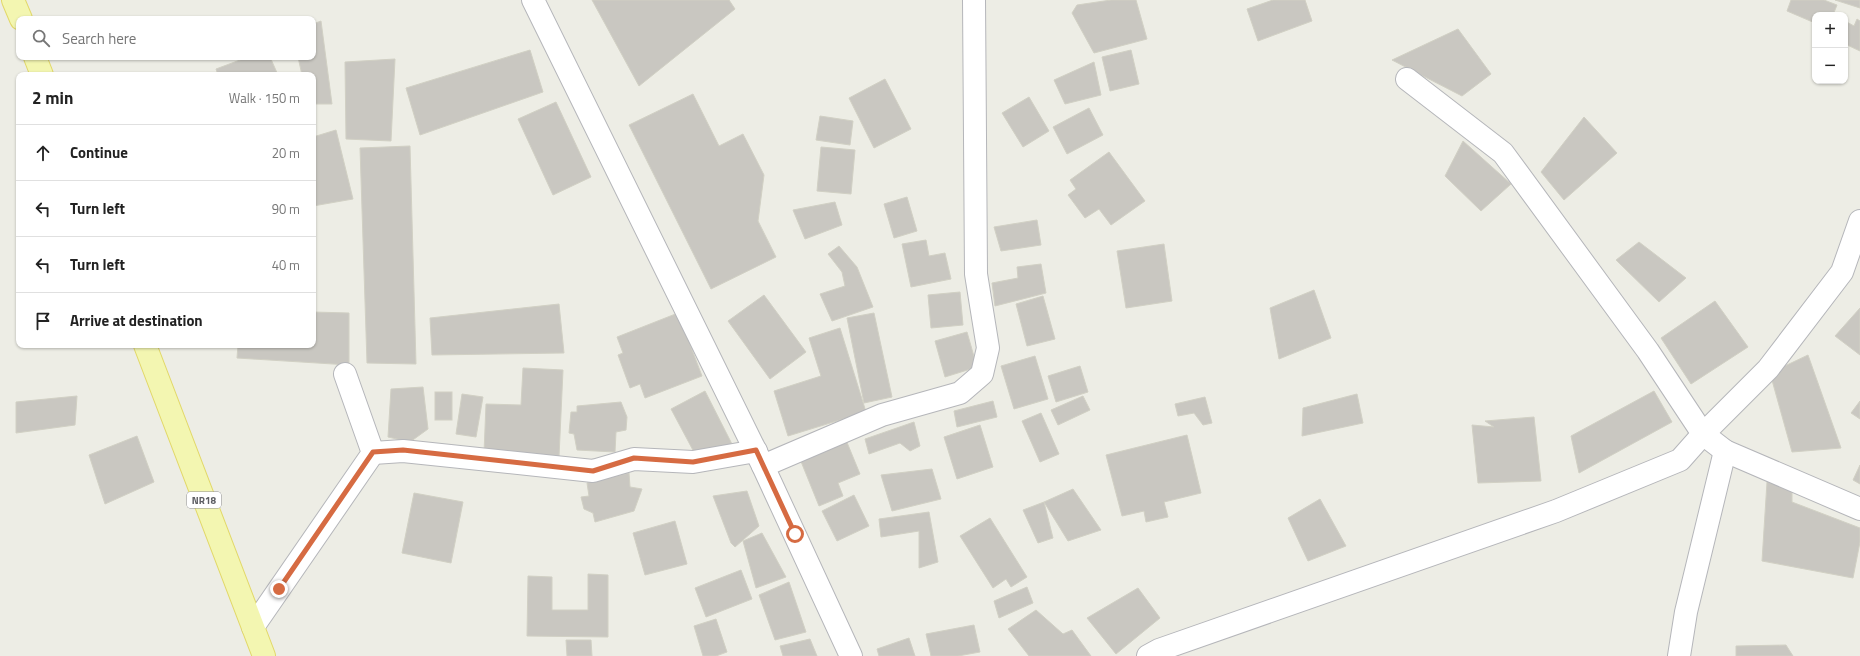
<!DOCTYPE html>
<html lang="en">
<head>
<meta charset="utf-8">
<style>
	body { margin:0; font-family:"Titillium Web",sans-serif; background:#f2f2f2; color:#222 }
	.controls { position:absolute; right:12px; top:12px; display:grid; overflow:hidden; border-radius:8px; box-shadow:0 1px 3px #0004 }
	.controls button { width:36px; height:36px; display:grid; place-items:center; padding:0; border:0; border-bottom:1px solid #e0e0e0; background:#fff; color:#222; font:20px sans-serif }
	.stop { position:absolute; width:12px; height:12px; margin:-9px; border:3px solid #d66b42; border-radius:50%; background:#fff }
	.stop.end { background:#d66b42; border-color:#fff; box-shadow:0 1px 4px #0008 }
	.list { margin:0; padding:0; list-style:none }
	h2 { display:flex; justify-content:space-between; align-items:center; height:52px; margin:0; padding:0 16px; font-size:17px }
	h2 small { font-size:13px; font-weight:400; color:#767676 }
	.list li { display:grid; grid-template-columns:26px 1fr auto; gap:12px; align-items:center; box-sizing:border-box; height:56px; padding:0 16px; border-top:1px solid #e0e0e0 }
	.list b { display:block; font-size:15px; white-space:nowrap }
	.list em { font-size:13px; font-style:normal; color:#767676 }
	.icon { flex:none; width:22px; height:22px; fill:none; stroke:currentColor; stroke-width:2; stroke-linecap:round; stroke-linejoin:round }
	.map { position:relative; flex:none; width:1860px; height:656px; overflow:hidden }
	.search { position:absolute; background:#fff; box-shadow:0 1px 3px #0004; left:16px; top:16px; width:300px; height:44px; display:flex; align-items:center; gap:10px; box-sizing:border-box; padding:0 14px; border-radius:8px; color:#767676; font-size:15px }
	.panel { position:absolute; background:#fff; box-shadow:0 1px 3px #0004; left:16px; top:72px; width:300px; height:276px; border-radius:8px }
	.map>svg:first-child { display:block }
	.building { fill:#c9c7c1; stroke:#d1d0c4 }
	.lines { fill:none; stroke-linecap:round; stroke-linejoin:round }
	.minor-casing { stroke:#b5b6ba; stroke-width:24 }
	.major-casing { stroke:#e2d869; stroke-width:24 }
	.minor { stroke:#fff; stroke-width:22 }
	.major { stroke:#f3f6b1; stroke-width:22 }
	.route { stroke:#d66b42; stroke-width:5 }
	.labels { text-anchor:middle; stroke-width:3.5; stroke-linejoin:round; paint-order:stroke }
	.shield { fill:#fff; stroke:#8e8e92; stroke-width:1 }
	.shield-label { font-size:10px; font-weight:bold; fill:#5d5e63 }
</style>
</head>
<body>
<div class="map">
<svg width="1860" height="656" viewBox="0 0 1860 656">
	<rect width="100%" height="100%" fill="#edede5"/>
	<g class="building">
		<polygon points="592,0 729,0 735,9 639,86"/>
		<polygon points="1111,0 1136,0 1147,39 1094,53 1072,13 1077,5"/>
		<polygon points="1273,0 1305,0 1312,21 1258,41 1247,9"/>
		<polygon points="1791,0 1824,0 1837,5 1833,15 1815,15 1815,23 1787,11"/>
		<polygon points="1835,0 1860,0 1860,8"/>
		<polygon points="1857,19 1860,21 1860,51 1845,44 1845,21 1854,26"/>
		<polygon points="321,21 332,104 313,104 313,75 302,75 298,57 313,57 313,24"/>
		<polygon points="1458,29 1491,74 1462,96 1392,60"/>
		<polygon points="530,50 543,92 420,135 406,88"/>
		<polygon points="1131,50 1139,84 1110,91 1102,57"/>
		<polygon points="248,57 270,57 278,75 218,75 216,69"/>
		<polygon points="395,59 391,141 346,139 345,62"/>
		<polygon points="1094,62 1101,95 1065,104 1054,80"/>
		<polygon points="885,79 911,129 874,148 849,98"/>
		<polygon points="693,94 719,146 743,134 764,175 758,221 776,257 711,289 629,125"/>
		<polygon points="1029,97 1049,131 1023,147 1002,113"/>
		<polygon points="556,102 591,177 553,195 518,119"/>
		<polygon points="1089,108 1103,135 1067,154 1053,127"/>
		<polygon points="820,116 853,121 850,145 816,140"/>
		<polygon points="1584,117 1617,153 1564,200 1541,172"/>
		<polygon points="336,130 353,199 313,206 313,137"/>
		<polygon points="1463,141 1511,184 1481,211 1445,176"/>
		<polygon points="410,146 416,364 367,363 360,148"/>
		<polygon points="821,147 855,150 851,194 817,191"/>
		<polygon points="1109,152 1145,201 1111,225 1099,209 1085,218 1068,195 1076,189 1070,180"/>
		<polygon points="907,197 917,231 894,238 884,204"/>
		<polygon points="835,202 842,225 805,239 793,210"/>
		<polygon points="1037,220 1041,245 1001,251 994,227"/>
		<polygon points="926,240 929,256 945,253 951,279 911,287 902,244"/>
		<polygon points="1639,242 1686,278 1659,302 1616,260"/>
		<polygon points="1164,244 1172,301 1126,308 1117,251"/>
		<polygon points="839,246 857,267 873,307 832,321 820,294 845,286 842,272 828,254"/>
		<polygon points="1041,264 1046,293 995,306 992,283 1018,278 1017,267"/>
		<polygon points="1314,290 1331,338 1279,359 1270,308"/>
		<polygon points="960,292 963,325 931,328 928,295"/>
		<polygon points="764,295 806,352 770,379 728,321"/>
		<polygon points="1043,296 1055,339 1027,346 1016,304"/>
		<polygon points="1715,301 1748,347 1691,384 1661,338"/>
		<polygon points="559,304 564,353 432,355 430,318"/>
		<polygon points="1860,308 1860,355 1835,336"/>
		<polygon points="313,312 349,313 349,365 237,358 238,345 313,345"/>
		<polygon points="678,313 702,376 645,398 640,384 630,388 618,355 623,353 617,337"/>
		<polygon points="874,313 892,397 864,403 847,318"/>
		<polygon points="840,328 866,412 788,436 774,391 821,376 809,338"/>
		<polygon points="967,332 977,367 945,377 935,341"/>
		<polygon points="1808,355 1841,448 1792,452 1770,373"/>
		<polygon points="1035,356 1048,399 1014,409 1001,366"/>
		<polygon points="1080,366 1088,392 1056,402 1048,376"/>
		<polygon points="523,368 563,370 559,457 484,453 486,404 521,405"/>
		<polygon points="423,387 428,429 410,442 388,437 391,389"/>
		<polygon points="705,391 735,450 695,454 671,409"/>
		<polygon points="1654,391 1672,422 1579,473 1571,436"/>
		<rect x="435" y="392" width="17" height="28"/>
		<polygon points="462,394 483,397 476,437 456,434"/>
		<polygon points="1357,394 1363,423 1302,436 1303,408"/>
		<polygon points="77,396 75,425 16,433 16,402"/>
		<polygon points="1083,396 1090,410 1058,425 1051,410"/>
		<polygon points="1205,397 1212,423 1203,425 1194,413 1178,416 1175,404"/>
		<polygon points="993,401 997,417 957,427 954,411"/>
		<polygon points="1860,401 1860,419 1851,413"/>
		<polygon points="621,402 627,417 626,430 616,432 615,452 577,450 574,434 569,433 571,412 577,412 577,406"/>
		<polygon points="1041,413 1059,454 1040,462 1022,421"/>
		<polygon points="1534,417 1541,481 1478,483 1472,425 1494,427 1485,421"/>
		<polygon points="914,422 920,446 910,451 900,443 869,454 865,439"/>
		<polygon points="980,425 993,467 957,479 944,437"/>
		<polygon points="1187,435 1201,493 1164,502 1168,517 1146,522 1144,511 1122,516 1106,455"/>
		<polygon points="137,436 154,482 105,504 89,455"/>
		<polygon points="846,440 860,474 838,483 843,496 819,506 800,459"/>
		<polygon points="1860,465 1860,484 1853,480"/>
		<polygon points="932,469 941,499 892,511 881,475"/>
		<polygon points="629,473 630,487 642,489 634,511 595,522 593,513 584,509 581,497 589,496 587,483"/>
		<polygon points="1767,482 1792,490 1792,502 1860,528 1860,542 1853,578 1762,561"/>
		<polygon points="1073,489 1101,530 1068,541 1044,502"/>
		<polygon points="747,491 759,526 735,547 731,543 713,496"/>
		<polygon points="414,493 463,502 451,563 402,553"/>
		<polygon points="854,495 869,526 837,541 822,511"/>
		<polygon points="1320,499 1346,546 1308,561 1288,518"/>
		<polygon points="1044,502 1053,538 1038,543 1023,510"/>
		<polygon points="929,512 938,562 919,568 919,531 881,537 879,519"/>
		<polygon points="990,518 1027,577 1011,587 1006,579 993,588 960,536"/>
		<polygon points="675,521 687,564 645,575 633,533"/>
		<polygon points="762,533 786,577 756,588 743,541"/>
		<polygon points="741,570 752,599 706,617 695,588"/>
		<polygon points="588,574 608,575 608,637 527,636 528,576 552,577 552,610 588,610"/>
		<polygon points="789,582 806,632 775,640 759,595"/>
		<polygon points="1027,587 1033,603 999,618 994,601"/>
		<polygon points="1138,588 1160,618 1116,654 1087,618"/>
		<polygon points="1036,610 1063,634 1072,630 1091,656 1029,656 1008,629"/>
		<polygon points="716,619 727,652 716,656 703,656 694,626"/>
		<polygon points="974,625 980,652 958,656 931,656 926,634"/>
		<polygon points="909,638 915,656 879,656 877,649"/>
		<polygon points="810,639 817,656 783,656 780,646"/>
		<polygon points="566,640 591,640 592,656 567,656"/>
		<polygon points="1786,645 1793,656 1736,656 1736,646"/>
	</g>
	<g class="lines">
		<g class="minor-casing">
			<g id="minor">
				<polyline points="533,0 763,466 851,656"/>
				<polyline points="1407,79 1503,153 1648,351 1703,434 1725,451 1860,509"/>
				<polyline points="373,453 403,451 593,471 634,459 693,462 756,451"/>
				<polyline points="763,466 882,415 960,393 982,374 988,348 976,274 974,0"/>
				<polyline points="253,627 373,453 345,374"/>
				<polyline points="1148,656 1159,650 1556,511 1680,460 1703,434 1768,369 1842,272 1860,221"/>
				<polyline points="1679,656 1686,612 1725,451"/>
			</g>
		</g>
		<g class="major-casing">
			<g id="major">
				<polyline points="13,0 21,19"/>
				<polyline points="35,57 42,75"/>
				<polyline points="145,345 264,656"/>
			</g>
		</g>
		<use href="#minor" class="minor"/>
		<use href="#major" class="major"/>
	</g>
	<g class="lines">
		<polyline class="route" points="279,589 373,452 403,450 593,471 634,458 693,462 756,450 795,534"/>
	</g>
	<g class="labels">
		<rect class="shield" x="187" y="492" width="34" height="16" rx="3"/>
		<g class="shield-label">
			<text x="204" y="504">NR18</text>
		</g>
	</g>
</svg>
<div class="controls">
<button>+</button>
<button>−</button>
</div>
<div class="stop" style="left:795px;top:534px"></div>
<div class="stop end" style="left:279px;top:589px"></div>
<div class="search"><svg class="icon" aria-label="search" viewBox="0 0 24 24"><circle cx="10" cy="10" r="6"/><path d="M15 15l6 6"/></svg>Search here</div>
<section class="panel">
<h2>2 min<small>Walk · 150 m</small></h2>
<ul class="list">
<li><svg class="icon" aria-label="ahead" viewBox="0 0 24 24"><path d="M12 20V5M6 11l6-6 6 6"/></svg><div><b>Continue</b></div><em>20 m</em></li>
<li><svg class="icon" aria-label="left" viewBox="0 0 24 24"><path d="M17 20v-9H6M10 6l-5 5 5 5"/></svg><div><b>Turn left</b></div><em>90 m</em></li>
<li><svg class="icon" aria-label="left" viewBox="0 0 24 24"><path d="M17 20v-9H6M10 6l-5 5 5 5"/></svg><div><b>Turn left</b></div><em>40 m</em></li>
<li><svg class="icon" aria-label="arrive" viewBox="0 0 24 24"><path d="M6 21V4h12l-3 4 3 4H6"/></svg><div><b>Arrive at destination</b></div></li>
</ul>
</section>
</div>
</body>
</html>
